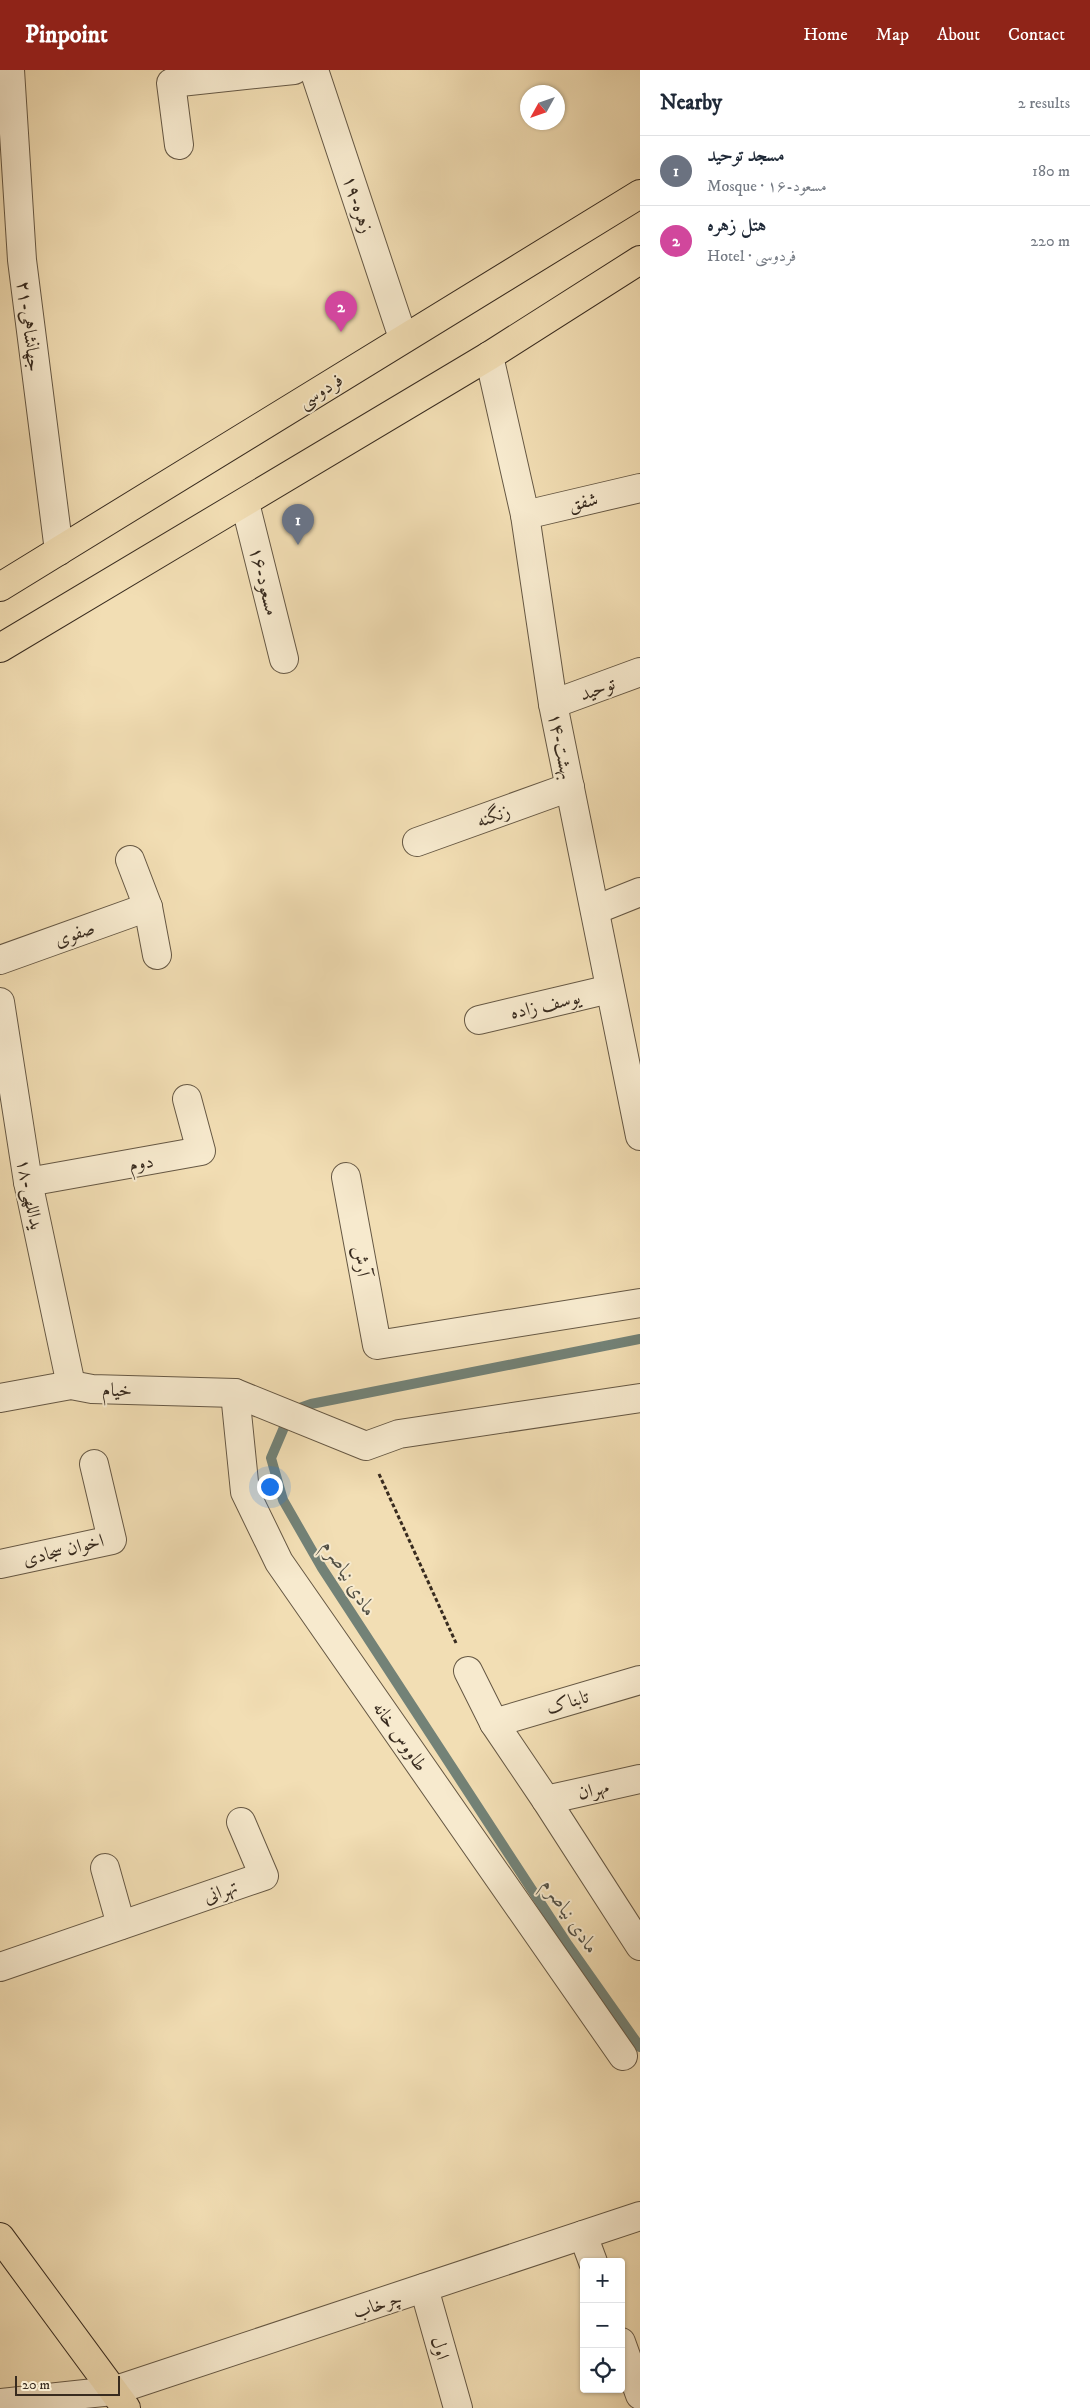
<!DOCTYPE html>
<html lang="en">
<head>
<meta charset="utf-8">
<style>
	body { margin:0; font-family:"IM FELL DW Pica",Amiri,serif; background:#f2f2f3; color:#1f2937 }
	.controls { position:absolute; right:15px; bottom:15px; display:grid; overflow:hidden; border-radius:5px; box-shadow:0 1px 4px #0004 }
	.controls button { width:45px; height:45px; display:grid; place-items:center; padding:0; border:0; border-bottom:1px solid #e0e1e3; background:#fff; color:#1f2937; font:25px sans-serif }
	.compass { position:absolute; left:520px; top:15px; width:45px; height:45px; border-radius:50%; background:#fff; box-shadow:0 1px 4px #0004; rotate:230deg }
	.scale { position:absolute; left:15px; bottom:12px; width:105px; box-sizing:border-box; padding-left:5px; border:2px solid #382b1f; border-top:0; font-size:14px; line-height:18px; white-space:nowrap; color:#382b1f; -webkit-text-stroke:4px #f7eace; paint-order:stroke }
	.you { position:absolute; left:269px; top:1416px; width:18px; height:18px; margin:-12px; border:4px solid #fff; border-radius:50%; background:#1a73e8; box-shadow:0 0 0 8px #1a73e833 }
	.badge { display:grid; place-items:center; width:32px; height:32px; border-radius:50%; background:#8f2418; color:#fff; font-size:16px; font-weight:700 }
	.pin { position:absolute; translate:-50% -41px; filter:drop-shadow(0 1px 2px #0008) }
	.pin::after { content:''; position:absolute; top:26px; width:18px; height:15px; background:inherit; clip-path:polygon(0 0,100% 0,50% 100%) }
	.list { margin:0; padding:0; list-style:none }
	h2 { display:flex; justify-content:space-between; align-items:center; height:65px; margin:0; padding:0 20px; font-size:21px }
	h2 small { font-size:16px; font-weight:400; color:#747a83 }
	.list li { display:grid; grid-template-columns:32px 1fr auto; gap:15px; align-items:center; box-sizing:border-box; height:70px; padding:0 20px; border-top:1px solid #e0e1e3 }
	.list b { display:block; font-size:19px; white-space:nowrap }
	.list p { margin:0; font-size:16px; white-space:nowrap; color:#747a83 }
	.list em { font-size:16px; font-style:normal; color:#747a83 }
	.icon { flex:none; width:28px; height:28px; fill:none; stroke:currentColor; stroke-width:2; stroke-linecap:round; stroke-linejoin:round }
	.map { position:relative; flex:none; width:640px; height:2338px; overflow:hidden }
	header { display:flex; align-items:center; gap:30px; box-sizing:border-box; height:70px; padding:0 25px; background:#8f2418; color:#fff }
	header strong { font-size:24px }
	nav { display:flex; gap:28px; margin-inline-start:auto; font-size:18px }
	main { display:flex }
	aside { flex:1; background:#fff }
	.map>svg:first-child { display:block }
	.lines { fill:none; stroke-linecap:round; stroke-linejoin:round }
	.stream { stroke:#738277; stroke-width:10 }
	.minor-casing { stroke:#665844; stroke-width:30 }
	.major-casing { stroke:#382b1f; stroke-width:30 }
	.path { stroke:#382b1f; stroke-width:3; stroke-dasharray:4 2.5; stroke-linecap:butt }
	.minor { stroke:#f7eace; stroke-width:28 }
	.major { stroke:#f2deb4; stroke-width:28 }
	.labels { text-anchor:middle; stroke-width:4; stroke-linejoin:round; paint-order:stroke }
	.street-label { font-size:19px; fill:#382b1f; stroke:#f7eace }
	.water-label { font-size:20px; font-style:italic; fill:#514f44; stroke:#f7eace }
</style>
</head>
<body>
<header>
<strong>Pinpoint</strong>
<nav><a>Home</a><a>Map</a><a>About</a><a>Contact</a></nav>
</header>
<main>
<div class="map">
<svg width="640" height="2338" viewBox="0 0 640 2338">
	<rect width="100%" height="100%" fill="#f2deb4"/>
	<filter id="stains"><feTurbulence type="fractalNoise" baseFrequency=".004" numOctaves="4"/><feColorMatrix values="0 0 0 0 .2 0 0 0 0 .09 0 0 0 0 .02 0 0 0 .5 -.17"/></filter>
	<radialGradient id="worn" r=".72"><stop offset=".6" stop-color="#630" stop-opacity="0"/><stop offset="1" stop-color="#630" stop-opacity=".3"/></radialGradient>
	<g class="lines">
		<polyline class="stream" points="640,1269 311,1334 291,1341 271,1388 283,1430 322,1498 568,1875 640,1977"/>
		<g class="minor-casing">
			<g id="minor">
				<polyline points="10,0 22,190 59,481"/>
				<polyline points="314,0 403,268"/>
				<polyline points="179,75 171,13 294,0"/>
				<polyline points="489,286 525,445 553,634 640,1066"/>
				<polyline points="245,433 284,589"/>
				<polyline points="525,445 640,418"/>
				<polyline points="553,634 640,602"/>
				<polyline points="417,772 570,717"/>
				<polyline points="130,790 148,837 157,885"/>
				<polyline points="595,840 640,822"/>
				<polyline points="0,890 148,837"/>
				<polyline points="0,932 28,1112 71,1315"/>
				<polyline points="479,950 610,919"/>
				<polyline points="346,1107 377,1275 640,1233"/>
				<polyline points="28,1112 201,1081 187,1029"/>
				<polyline points="235,1323 245,1422 279,1492 623,1986"/>
				<polyline points="0,1328 71,1315 92,1319 235,1323 366,1376 399,1364 640,1328"/>
				<polyline points="0,1494 112,1470 94,1394"/>
				<polyline points="468,1601 494,1653 546,1730 640,1876"/>
				<polyline points="494,1653 640,1610"/>
				<polyline points="546,1730 640,1709"/>
				<polyline points="105,1798 121,1855"/>
				<polyline points="0,1897 264,1806 241,1752"/>
				<polyline points="583,2165 593,2192"/>
				<polyline points="424,2218 458,2338"/>
				<polyline points="621,2272 640,2325"/>
				<polyline points="0,2333 113,2321 640,2146"/>
			</g>
		</g>
		<g class="major-casing">
			<g id="major">
				<polyline points="0,517 640,124"/>
				<polyline points="0,578 489,286 640,190"/>
				<polyline points="0,2167 126,2338"/>
			</g>
		</g>
		<polyline class="path" points="379,1404 456,1573"/>
		<use href="#minor" class="minor"/>
		<use href="#major" class="major"/>
	</g>
	<g class="labels">
		<g class="street-label">
			<text transform="translate(359 134) rotate(72)" y="7">۱۹-زهره</text>
			<text transform="translate(30 256) rotate(83)" y="7">۲۱-جهانشاهی</text>
			<text transform="translate(320 320) rotate(-32)" y="7">فردوسی</text>
			<text transform="translate(583 431) rotate(-13)" y="7">شفق</text>
			<text transform="translate(265 511) rotate(76)" y="7">۱۶-مسعود</text>
			<text transform="translate(597 618) rotate(-21)" y="7">توحید</text>
			<text transform="translate(562 676) rotate(79)" y="7">۱۴-بهشت</text>
			<text transform="translate(493 745) rotate(-20)" y="7">زنگنه</text>
			<text transform="translate(74 863) rotate(-20)" y="7">صفوی</text>
			<text transform="translate(545 934) rotate(-13)" y="7">یوسف زاده</text>
			<text transform="translate(141 1092) rotate(-10)" y="7">دوم</text>
			<text transform="translate(31 1124) rotate(79)" y="7">۱۸-یداللهی</text>
			<text transform="translate(362 1191) rotate(80)" y="7">آرش</text>
			<text transform="translate(117 1319) rotate(1)" y="7">خیام</text>
			<text transform="translate(63 1479) rotate(-14)" y="7">اخوان سجادی</text>
			<text transform="translate(567 1631) rotate(-16)" y="7">تابناک</text>
			<text transform="translate(401 1666) rotate(55)" y="7">طاووس خانه</text>
			<text transform="translate(593 1719) rotate(-13)" y="7">مهران</text>
			<text transform="translate(220 1821) rotate(-19)" y="7">تهرانی</text>
			<text transform="translate(377 2234) rotate(-18)" y="7">چرخاب</text>
			<text transform="translate(441 2278) rotate(74)" y="7">اول</text>
		</g>
		<g class="water-label">
			<text transform="translate(350 1508) rotate(58)" y="7">مادی نیاصرم</text>
			<text transform="translate(571 1846) rotate(56)" y="7">مادی نیاصرم</text>
		</g>
	</g>
	<rect width="100%" height="100%" filter="url(#stains)"/>
	<rect width="100%" height="100%" fill="url(#worn)"/>
</svg>
<div class="controls">
<button>+</button>
<button>−</button>
<button><svg class="icon" aria-label="locate" viewBox="0 0 24 24"><circle cx="12" cy="12" r="6"/><path d="M12 2v4M12 18v4M2 12h4M18 12h4"/></svg></button>
</div>
<svg class="compass" viewBox="-18 -18 36 36"><path d="M0-13l5 13h-10z" fill="#e53935"/><path d="M0 13l5-13h-10z" fill="#747a83"/></svg>
<div class="scale">20 m</div>
<div class="you"></div>
<div class="pin badge" style="left:298px;top:475px;background:#6b7280">1</div>
<div class="pin badge" style="left:341px;top:262px;background:#d1479c">2</div>
</div>
<aside>
<h2>Nearby<small>2 results</small></h2>
<ul class="list">
<li><span class="badge" style="background:#6b7280">1</span><div><b>مسجد توحید</b><p>Mosque · ۱۶-مسعود</p></div><em>180 m</em></li>
<li><span class="badge" style="background:#d1479c">2</span><div><b>هتل زهره</b><p>Hotel · فردوسی</p></div><em>220 m</em></li>
</ul>
</aside>
</main>
</body>
</html>
